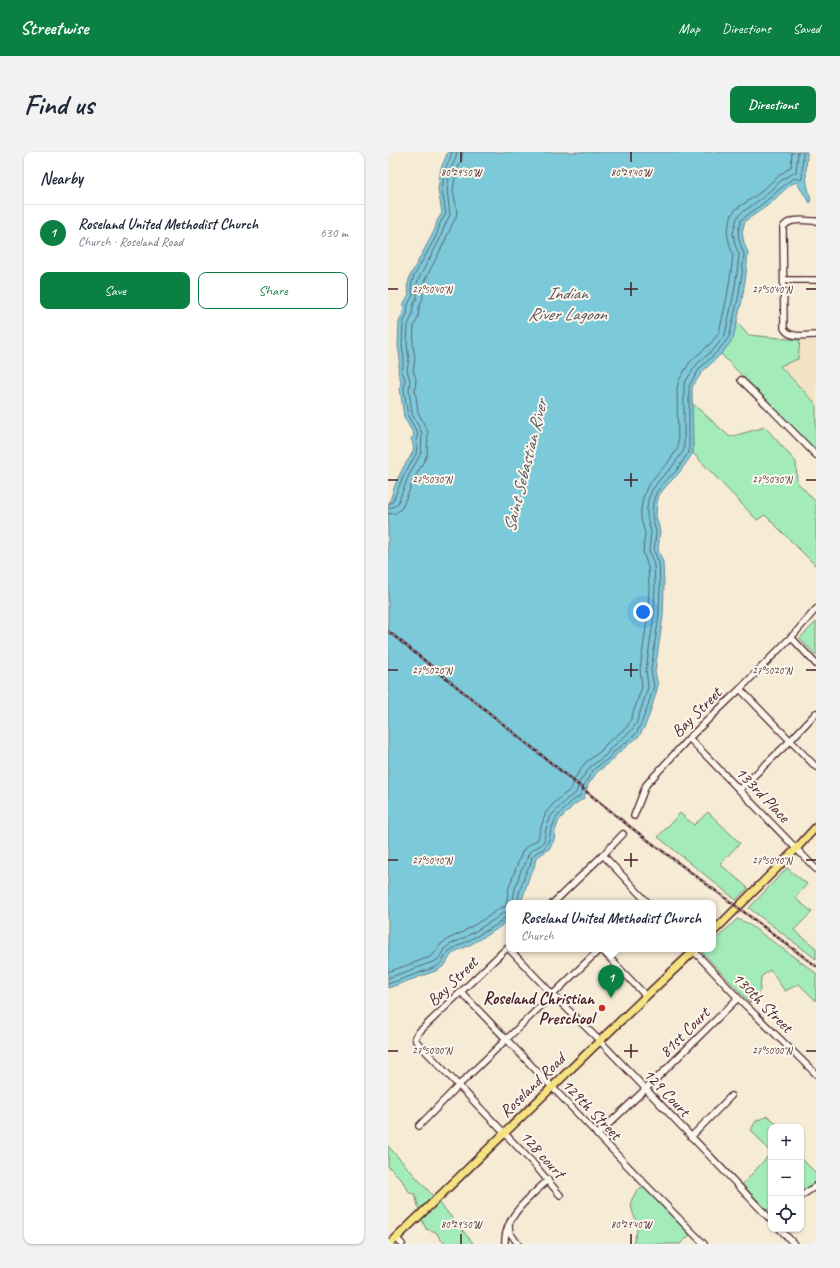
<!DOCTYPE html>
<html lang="en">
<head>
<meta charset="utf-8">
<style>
	body { margin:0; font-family:Caveat,sans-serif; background:#f2f2f3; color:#1f2937 }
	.controls { position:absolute; right:12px; bottom:12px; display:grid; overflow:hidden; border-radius:8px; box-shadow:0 1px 3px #0004 }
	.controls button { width:36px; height:36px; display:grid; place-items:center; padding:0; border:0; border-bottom:1px solid #e0e1e3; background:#fff; color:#1f2937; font:20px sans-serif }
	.you { position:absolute; left:255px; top:460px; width:14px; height:14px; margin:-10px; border:3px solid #fff; border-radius:50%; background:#1a73e8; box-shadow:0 0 0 6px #1a73e833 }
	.badge { display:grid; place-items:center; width:26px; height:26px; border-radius:50%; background:#0b8043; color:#fff; font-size:13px; font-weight:700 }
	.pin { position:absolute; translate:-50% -33px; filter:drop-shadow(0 1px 2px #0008) }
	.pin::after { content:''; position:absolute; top:21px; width:14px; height:12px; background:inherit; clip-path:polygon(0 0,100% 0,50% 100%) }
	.popup { position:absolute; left:118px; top:748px; width:210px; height:52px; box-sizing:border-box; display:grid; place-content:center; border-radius:8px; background:#fff; filter:drop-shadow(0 1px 3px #0005); font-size:13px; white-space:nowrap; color:#747a83 }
	.popup b { font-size:15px; color:#1f2937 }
	.popup::after { content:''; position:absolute; left:50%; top:100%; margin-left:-8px; border:8px solid transparent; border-top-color:#fff }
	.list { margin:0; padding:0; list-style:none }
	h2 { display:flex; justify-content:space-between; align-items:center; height:52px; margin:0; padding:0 16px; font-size:17px }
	h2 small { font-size:13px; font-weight:400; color:#747a83 }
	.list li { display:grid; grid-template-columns:26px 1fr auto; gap:12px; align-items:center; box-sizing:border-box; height:56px; padding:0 16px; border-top:1px solid #e0e1e3 }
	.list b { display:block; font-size:15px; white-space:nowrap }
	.list p { margin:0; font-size:13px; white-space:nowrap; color:#747a83 }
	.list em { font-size:13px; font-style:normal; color:#747a83 }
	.actions { display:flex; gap:8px; padding:12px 16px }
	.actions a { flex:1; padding:9px 0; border:1px solid #0b8043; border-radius:8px; text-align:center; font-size:14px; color:#0b8043 }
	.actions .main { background:#0b8043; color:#fff }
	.icon { flex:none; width:22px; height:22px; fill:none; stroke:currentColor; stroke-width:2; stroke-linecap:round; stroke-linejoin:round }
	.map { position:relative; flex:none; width:428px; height:1092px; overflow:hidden; border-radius:8px }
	header { display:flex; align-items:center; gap:24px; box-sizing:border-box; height:56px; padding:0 20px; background:#0b8043; color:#fff }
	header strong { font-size:19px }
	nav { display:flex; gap:22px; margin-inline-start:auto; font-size:14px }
	.intro { display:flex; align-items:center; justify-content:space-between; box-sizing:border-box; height:96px; padding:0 24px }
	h1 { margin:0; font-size:28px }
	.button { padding:10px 18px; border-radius:8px; background:#0b8043; color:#fff; font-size:14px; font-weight:700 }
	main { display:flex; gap:24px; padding:0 24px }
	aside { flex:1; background:#fff; border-radius:8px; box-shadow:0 1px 3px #0004 }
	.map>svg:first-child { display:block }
	.built { fill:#f2e3c5 }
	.green { fill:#a3ecb9; stroke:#768672 }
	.water { fill:#7bc9d9; stroke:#678593 }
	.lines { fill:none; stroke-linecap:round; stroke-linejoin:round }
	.shore { stroke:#5e6371; stroke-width:1 }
	.minor-casing { stroke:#4a1f2b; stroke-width:8 }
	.major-casing { stroke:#4a1f2b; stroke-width:10 }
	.minor { stroke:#fbf7ec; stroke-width:5.5 }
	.major { stroke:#f5e382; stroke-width:7 }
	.rail-casing { stroke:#4a1f2b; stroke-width:2.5 }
	.rail { stroke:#fbf7ec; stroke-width:1; stroke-dasharray:3; stroke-linecap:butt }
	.ticks { fill:none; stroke:#4a1f2b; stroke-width:1.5 }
	.poi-dot { fill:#c8321e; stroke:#fbf7ec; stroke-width:1.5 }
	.labels { text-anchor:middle; stroke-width:4; stroke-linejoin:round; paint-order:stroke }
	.street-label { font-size:17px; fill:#4a1f2b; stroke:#fbf7ec }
	.poi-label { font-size:17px; font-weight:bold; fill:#4a1f2b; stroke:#fbf7ec; text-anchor:end }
	.water-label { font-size:18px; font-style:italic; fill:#59525f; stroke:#fbf7ec }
	.ticks-label { font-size:10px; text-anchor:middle; fill:#4a1f2b; stroke:#fbf7ec; stroke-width:4; stroke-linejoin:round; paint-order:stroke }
</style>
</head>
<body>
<header>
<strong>Streetwise</strong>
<nav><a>Map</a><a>Directions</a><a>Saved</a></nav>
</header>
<div class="intro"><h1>Find us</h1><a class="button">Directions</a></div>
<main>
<aside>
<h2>Nearby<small></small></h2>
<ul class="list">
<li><span class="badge">1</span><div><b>Roseland United Methodist Church</b><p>Church · Roseland Road</p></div><em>630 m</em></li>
</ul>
<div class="actions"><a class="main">Save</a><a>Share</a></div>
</aside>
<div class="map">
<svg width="428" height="1092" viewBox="0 0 428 1092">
	<rect width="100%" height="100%" fill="#f6ebd5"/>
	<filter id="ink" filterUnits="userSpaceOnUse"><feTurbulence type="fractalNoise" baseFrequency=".025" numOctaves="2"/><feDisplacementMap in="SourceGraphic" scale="8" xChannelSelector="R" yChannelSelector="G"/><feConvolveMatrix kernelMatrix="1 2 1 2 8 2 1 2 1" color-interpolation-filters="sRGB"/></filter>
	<g filter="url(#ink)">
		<polygon class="built" points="412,188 428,188 428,252 392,213 410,207"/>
		<g class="green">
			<polygon points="348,169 360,183 412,188 410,207 392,214 428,252 428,300 333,202 345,187"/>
			<polygon points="304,251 342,285 377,275 408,310 409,330 428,350 428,414 377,363 369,368 305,301"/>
			<polygon points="428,470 428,504 412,486"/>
			<polygon points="320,660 352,691 332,712 360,736 348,748 270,685 292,661 306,673"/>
			<polygon points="399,716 419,732 407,746 424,760 406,778 428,796 428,807 361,756"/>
			<polygon points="349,767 359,771 428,821 428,849 411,832 397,839 382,818 373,825 372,838 362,851 314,800 318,797 325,797 325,790"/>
			<polygon points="380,964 388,971 390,975 383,975 383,1001 363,978 368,969"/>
			<polygon points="0,994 47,1046 31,1058 27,1042 22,1041 13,1027 0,1014"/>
			<polygon points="383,1001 383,1057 379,1058 354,1033"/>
			<polygon points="413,1006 428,1021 428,1030 413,1041"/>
			<polygon points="256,1036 302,1083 292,1092 245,1092 249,1079 248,1069 244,1058 243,1049 249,1038"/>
			<polygon points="50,1049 85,1091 84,1092 59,1092 52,1087 48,1080 38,1077 33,1065"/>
		</g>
		<path class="water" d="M60,0H419L418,20L419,32L423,48L422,51L408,30L402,33L379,54L357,69L354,80L356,91L360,101L358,122L354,148L345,187L333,202L315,219L304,235L305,301L291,321L279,333L271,343L269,351L268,364L272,379L270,398L275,410L276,434L275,464L267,519L270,534L263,558L257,574L251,584L228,603L224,609L209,620L200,633L196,646L186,653L171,668L167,679L166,688L161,697L148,706L146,716L142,722L133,751H121L120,768L109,777L80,794L68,799L63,803L57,813L50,818L0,836V357C3,343 8,329 15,316C18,310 23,305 25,299C26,295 25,291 23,287L26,283L16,265L12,236L13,229L10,220L12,206L10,194L11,170L15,162L16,151L21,142L19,135L22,124L43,85L47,77L49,69L54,61L50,38L53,16Z"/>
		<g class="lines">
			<g class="shore">
				<polyline points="0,351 3,351 5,349 16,323 28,302 29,293 28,288 30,282 20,264 16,237 17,228 14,219 16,206 14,193 15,171 19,163 20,152 25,143 23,135 25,126 47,86 50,79 52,71 58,62 54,38 57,17 62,7 64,0"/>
				<polyline points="0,356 5,355 10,351 20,325 33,301 34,281 24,262 21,237 22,228 19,218 21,207 19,193 20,173 24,164 25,154 29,145 28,135 30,128 51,89 57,73 62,63 59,38 62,18 67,8 69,0"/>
				<polyline points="0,362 8,361 14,356 26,327 39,303 40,280 30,260 27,237 28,227 25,218 27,207 25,193 26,174 30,166 31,156 35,146 34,135 36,130 56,91 63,75 68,65 69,59 65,38 68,20 73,10 75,0"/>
				<polyline points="124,751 127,737 133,718 137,713 140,703 142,699 153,693 156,689 158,677 163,664 179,647 188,641 192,629 203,614 218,603 222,597 243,579 249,570 260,535 258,518 266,463 267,434 266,413 261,399 263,380 259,364 259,357 260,348 264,338 272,327 284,315 296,298 296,232 308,213 327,196 337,183 345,146 349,121 351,102 347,93 345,81 349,66 352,62 374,46 396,26 408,20 410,0"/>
				<polyline points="129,751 132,738 138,720 142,714 144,705 149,700 156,697 160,691 163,678 168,666 183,650 192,644 197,631 206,617 221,606 226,600 248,582 253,572 259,557 266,534 263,518 271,463 272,434 271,411 266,399 268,380 264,364 265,350 268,341 276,330 288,319 301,300 301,234 312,216 330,199 341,185 350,147 354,122 356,102 352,92 350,81 353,68 377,50 400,30 407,26 412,28 414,27 415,0"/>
				<polyline points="0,820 42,805 46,802 53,792 60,787 73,781 101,764 112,756 118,754 121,735 134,700 138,695 150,687 153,675 158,660 168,649 183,637 187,626 197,611 213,599 218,592 239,575 243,567 254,535 252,517 260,462 261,434 260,415 255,400 257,381 253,367 253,357 255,346 259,335 268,323 279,312 290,296 289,236 291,228 302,210 322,192 331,181 339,145 343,120 345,103 342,94 339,81 344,62 348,57 370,42 393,22 403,15 404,0"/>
				<polyline points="0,826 45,810 51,807 56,797 63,792 76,786 104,769 115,761 121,760"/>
				<polyline points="0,832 48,815 54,810 60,800 66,796 78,790 107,774 118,765 121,765"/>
			</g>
			<g class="minor-casing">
				<g id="minor">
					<path d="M428,69C418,69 400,65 395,76L396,176C401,187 418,183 428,183"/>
					<polyline points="396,128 428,128"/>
					<polyline points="353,228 378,252 428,303"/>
					<polyline points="403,485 428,512"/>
					<polyline points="352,537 428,615"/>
					<polyline points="301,586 428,717"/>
					<polyline points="351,638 402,589 428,561"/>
					<polyline points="246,664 258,633 301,586 352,537 408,480 428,457"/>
					<polyline points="215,703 260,751"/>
					<polyline points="165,751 215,703 235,682"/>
					<polyline points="121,794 31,880 27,885 28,889 145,1011 172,1043"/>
					<polyline points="121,797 165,843 212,889 383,1068"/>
					<polyline points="213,797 258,844"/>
					<polyline points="304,797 350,846 428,922"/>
					<polyline points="73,840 256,1031 316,1092"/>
					<polyline points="31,974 71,933 212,797"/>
					<polyline points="209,983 265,930 350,846"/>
					<polyline points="303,985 343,944"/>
					<polyline points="413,1044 428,1034"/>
					<polyline points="121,1074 122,1081 130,1092"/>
					<polyline points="392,1077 406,1092"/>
					<polyline points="8,1086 14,1092"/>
					<path d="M117,1092C115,1065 143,1044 160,1028"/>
				</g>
			</g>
			<g class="major-casing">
				<g id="major">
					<polyline points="325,780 408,697 428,675"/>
					<polyline points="2,1092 255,847 308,797"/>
				</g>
			</g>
			<use href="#minor" class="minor"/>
			<use href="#major" class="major"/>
			<g class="rail-casing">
				<polyline id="rail" points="0,479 241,674 428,814"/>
			</g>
			<use href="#rail" class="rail"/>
		</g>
	</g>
	<path class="ticks" d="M73,0V10M243,0V10M243,130V144M0,137H10M236,137H250M418,137H428M243,321V335M0,328H10M236,328H250M418,328H428M243,511V525M0,518H10M236,518H250M418,518H428M243,701V715M0,708H10M236,708H250M418,708H428M243,892V906M0,899H10M236,899H250M418,899H428M73,1082V1092M243,1082V1092"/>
	<circle class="poi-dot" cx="214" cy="856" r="4"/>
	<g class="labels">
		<g class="street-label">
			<text transform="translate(308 560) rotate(-45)" y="6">Bay Street</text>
			<text transform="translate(375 642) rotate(46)" y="6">133rd Place</text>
			<text transform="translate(64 829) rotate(-44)" y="6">Bay Street</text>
			<text transform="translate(375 850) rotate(45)" y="6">130th Street</text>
			<text transform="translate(296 880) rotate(-45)" y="6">81st Court</text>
			<text transform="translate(144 933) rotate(-44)" y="6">Roseland Road</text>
			<text transform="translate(279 940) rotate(46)" y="6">129 Court</text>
			<text transform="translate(204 957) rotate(46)" y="6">129th Street</text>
			<text transform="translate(155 1002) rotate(48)" y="6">128 court</text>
		</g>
		<g class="poi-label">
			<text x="206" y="852">Roseland Christian<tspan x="206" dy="20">Preschool</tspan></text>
		</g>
		<g class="water-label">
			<text x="179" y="147">Indian<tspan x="179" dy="21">River Lagoon</tspan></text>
			<text transform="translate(137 314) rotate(-76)" y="6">Saint Sebastian River</text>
		</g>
	</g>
	<g class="ticks-label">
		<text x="73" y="24">80°29'50"W</text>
		<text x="243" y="24">80°29'40"W</text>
		<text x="44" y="141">27°50'40"N</text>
		<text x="384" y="141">27°50'40"N</text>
		<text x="44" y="331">27°50'30"N</text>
		<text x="384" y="331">27°50'30"N</text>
		<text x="44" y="522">27°50'20"N</text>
		<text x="384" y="522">27°50'20"N</text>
		<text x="44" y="712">27°50'10"N</text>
		<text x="384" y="712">27°50'10"N</text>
		<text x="44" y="902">27°50'00"N</text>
		<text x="384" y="902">27°50'00"N</text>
		<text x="73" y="1076">80°29'50"W</text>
		<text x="243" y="1076">80°29'40"W</text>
	</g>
</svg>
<div class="controls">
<button>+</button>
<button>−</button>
<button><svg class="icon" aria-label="locate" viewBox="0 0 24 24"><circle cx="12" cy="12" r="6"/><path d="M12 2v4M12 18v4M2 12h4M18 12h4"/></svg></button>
</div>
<div class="you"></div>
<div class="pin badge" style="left:223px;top:846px">1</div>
<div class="popup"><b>Roseland United Methodist Church</b>Church</div>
</div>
</main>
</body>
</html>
